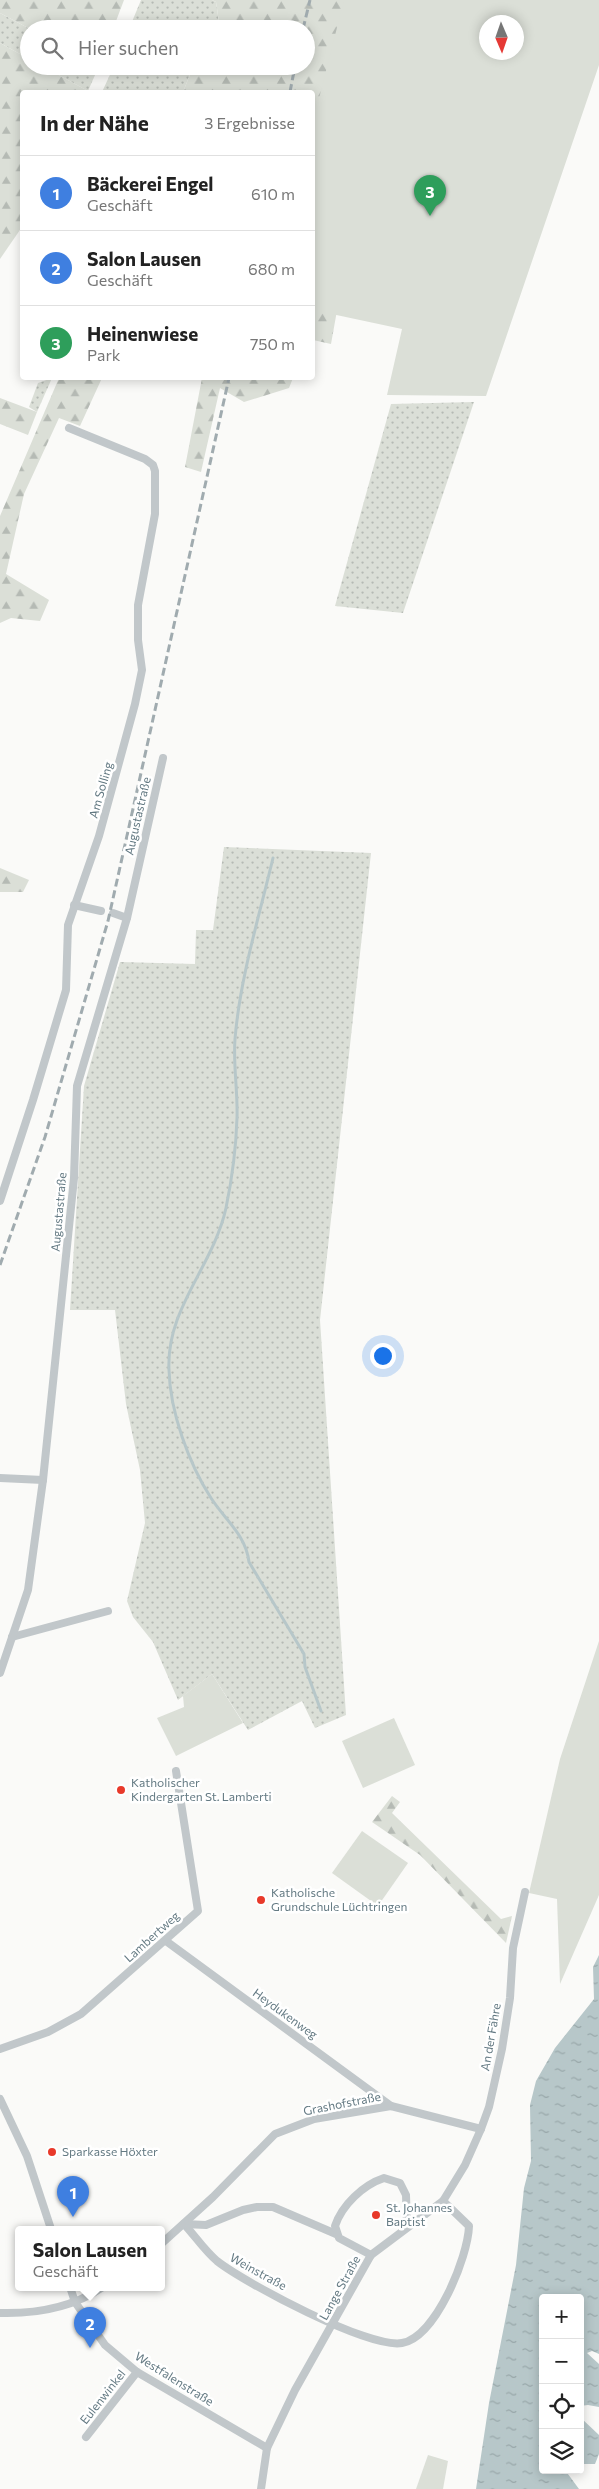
<!DOCTYPE html>
<html lang="de">
<head>
<meta charset="utf-8">
<style>
	body { margin:0; font-family:Commissioner,sans-serif; background:#f2f2f2; color:#222 }
	.controls { position:absolute; right:15px; bottom:15px; display:grid; overflow:hidden; border-radius:5px; box-shadow:0 2px 12px #0003 }
	.controls button { width:45px; height:45px; display:grid; place-items:center; padding:0; border:0; border-bottom:1px solid #e0e0e0; background:#fff; color:#222; font:25px sans-serif }
	.compass { position:absolute; left:479px; top:15px; width:45px; height:45px; border-radius:50%; background:#fff; box-shadow:0 2px 12px #0003; rotate:178deg }
	.you { position:absolute; left:382px; top:1355px; width:18px; height:18px; margin:-12px; border:4px solid #fff; border-radius:50%; background:#1a73e8; box-shadow:0 0 0 8px #1a73e833 }
	.badge { display:grid; place-items:center; width:32px; height:32px; border-radius:50%; background:#db2777; color:#fff; font-size:16px; font-weight:700 }
	.pin { position:absolute; translate:-50% -41px; filter:drop-shadow(0 1px 2px #0008) }
	.pin::after { content:''; position:absolute; top:26px; width:18px; height:15px; background:inherit; clip-path:polygon(0 0,100% 0,50% 100%) }
	.popup { position:absolute; left:15px; top:2226px; width:150px; height:65px; box-sizing:border-box; display:grid; place-content:center; border-radius:5px; background:#fff; filter:drop-shadow(0 1px 4px #0005); font-size:16px; white-space:nowrap; color:#767676 }
	.popup b { font-size:19px; color:#222 }
	.popup::after { content:''; position:absolute; left:50%; top:100%; margin-left:-10px; border:10px solid transparent; border-top-color:#fff }
	.list { margin:0; padding:0; list-style:none }
	h2 { display:flex; justify-content:space-between; align-items:center; height:65px; margin:0; padding:0 20px; font-size:21px }
	h2 small { font-size:16px; font-weight:400; color:#767676 }
	.list li { display:grid; grid-template-columns:32px 1fr auto; gap:15px; align-items:center; box-sizing:border-box; height:75px; padding:0 20px; border-top:1px solid #e0e0e0 }
	.list b { display:block; font-size:19px; white-space:nowrap }
	.list p { margin:0; font-size:16px; white-space:nowrap; color:#767676 }
	.list em { font-size:16px; font-style:normal; color:#767676 }
	.icon { flex:none; width:28px; height:28px; fill:none; stroke:currentColor; stroke-width:2; stroke-linecap:round; stroke-linejoin:round }
	.map { position:relative; flex:none; width:599px; height:2489px; overflow:hidden }
	.search { position:absolute; background:#fff; box-shadow:0 2px 12px #0003; left:20px; top:20px; width:295px; height:55px; display:flex; align-items:center; gap:12px; box-sizing:border-box; padding:0 18px; border-radius:28px; color:#767676; font-size:19px }
	.panel { position:absolute; background:#fff; box-shadow:0 2px 12px #0003; left:20px; top:90px; width:295px; height:290px; border-radius:5px }
	.map>svg:first-child { display:block }
	.grass { fill:url(#grass-dots) }
	.forest { fill:url(#forest-firs) }
	.green { fill:#dbdfd7; fill-rule:evenodd }
	.water { fill:url(#water-ripples) }
	.lines { fill:none; stroke-linecap:round; stroke-linejoin:round }
	.stream { stroke:#b7c7c9; stroke-width:3 }
	.street { stroke:#c1c7ca; stroke-width:8 }
	.rail { stroke:#a0abaf; stroke-width:3; stroke-dasharray:8 4; stroke-linecap:butt }
	.poi-dot { fill:#e8392a; stroke:#fff; stroke-width:2 }
	.labels { text-anchor:middle; stroke-width:5; stroke-linejoin:round; paint-order:stroke }
	.street-label { font-size:12px; fill:#647a83; stroke:#fff }
	.poi-label { font-size:12px; fill:#647a83; stroke:#fff; text-anchor:start }
</style>
</head>
<body>
<div class="map">
<svg width="599" height="2489" viewBox="0 0 599 2489">
	<defs>
		<pattern id="grass-dots" width="8" height="8" patternUnits="userSpaceOnUse" patternTransform="scale(1.25)"><rect width="8" height="8" fill="#dbdfd7"/><path d="M2 2h.1M6 6h.1" fill="none" stroke="#b5bab4" stroke-width="1.8" stroke-linecap="round"/></pattern>
		<pattern id="forest-firs" width="22" height="20" patternUnits="userSpaceOnUse" patternTransform="scale(1.25)"><rect width="22" height="20" fill="#dbdfd7"/><path d="M5 1l3.5 6h-7zM16 11l3.5 6h-7z" fill="#b5bab4"/></pattern>
		<pattern id="water-ripples" width="26" height="14" patternUnits="userSpaceOnUse" patternTransform="scale(1.25)"><rect width="26" height="14" fill="#b7c7c9"/><path d="M2 4q2-2 4 0t4 0M15 11q2-2 4 0t4 0" fill="none" stroke="#98a7a9"/></pattern>
	</defs>
	<rect width="100%" height="100%" fill="#fafaf8"/>
	<g class="grass">
		<polygon points="141,0 212,0 216,2 220,29 129,29"/>
		<polygon points="0,13 30,29 29,59 0,43"/>
		<polygon points="42,66 99,66 88,91"/>
		<polygon points="114,66 197,66 191,72 183,92 102,92"/>
		<polygon points="52,378 37,412 29,407 38,383"/>
		<polygon points="474,402 403,613 335,606 391,404"/>
		<polygon points="224,847 371,853 320,1320 346,1715 315,1728 302,1701 248,1730 212,1674 178,1700 153,1642 133,1617 127,1601 145,1523 140,1470 126,1404 115,1310 70,1310 84,1086 120,962 195,964 196,930 213,930"/>
	</g>
	<g class="forest">
		<polygon points="0,0 124,0 113,29 30,29 0,13"/>
		<polygon points="212,0 411,0 373,110 331,344 313,340 312,92 183,92 191,72 197,66 306,66 306,29 220,29 216,2"/>
		<polygon points="0,43 29,59 29,66 42,66 90,92 22,92 22,227 0,259"/>
		<polygon points="59,378 102,378 80,426 59,418 24,494 6,574 49,600 40,621 11,618 0,623 0,516"/>
		<polygon points="202,378 293,378 289,388 244,402 220,388 201,472 185,467"/>
		<polygon points="0,398 37,412 28,435 0,424"/>
		<polygon points="0,868 29,880 23,892 0,892"/>
		<polygon points="392,1796 400,1802 392,1813 501,1919 512,1916 506,1943 420,1855 372,1822"/>
	</g>
	<g class="green">
		<path d="M344,0H599V65L486,396L387,395L402,329L313,310V122ZM486,22H516V52H486Z"/>
		<polygon points="599,1641 599,1895 560,1984 557,1899 529,1893 560,1759"/>
		<polygon points="212,1674 243,1723 176,1756 157,1718 184,1707 183,1696"/>
		<polygon points="394,1718 415,1765 363,1788 342,1741"/>
		<polygon points="362,1831 408,1863 378,1906 332,1873"/>
		<polygon points="428,2455 448,2461 443,2489 416,2489"/>
	</g>
	<g class="water">
		<polygon points="599,1955 599,2354 592,2351 587,2353 599,2364 599,2407 588,2405 580,2406 580,2298 543,2298 543,2470 565,2470 579,2489 476,2489 489,2403 516,2265 524,2188 531,2161 530,2105 536,2081 555,2048 594,1999 593,1967"/>
		<polygon points="580,2417 599,2435 599,2454 595,2464 580,2464"/>
	</g>
	<g class="lines">
		<path class="stream" d="M273,858C259,917 240,978 235,1039C233,1066 238,1092 237,1118C236,1149 232,1179 226,1208C213,1267 166,1308 169,1370C170,1412 189,1464 211,1498C225,1520 246,1535 249,1562L304,1654L305,1667L321,1711"/>
		<g class="street">
			<polyline points="74,905 101,911"/>
			<polyline points="113,913 127,918"/>
			<polyline points="0,1201 33,1100 66,990 68,925 99,836 135,704 142,670 138,640 138,605 155,514 155,471 153,465 145,459 69,428"/>
			<polyline points="0,1478 43,1480"/>
			<polyline points="12,1637 108,1611"/>
			<polyline points="0,1673 28,1590 43,1480 74,1178 77,1086 127,918 163,758"/>
			<polyline points="166,1941 391,2106"/>
			<polyline points="0,2049 48,2032 81,2014 198,1911 176,1771"/>
			<polyline points="0,2099 27,2156 51,2229"/>
			<path d="M184,2224C195,2236 205,2251 217,2261C245,2283 369,2349 402,2343C436,2337 468,2257 469,2226L443,2201"/>
			<polyline points="184,2224 206,2225 243,2210 257,2207 273,2207 336,2234"/>
			<polyline points="161,2244 213,2197 275,2134 314,2119 391,2106 481,2129"/>
			<path d="M371,2255L339,2238L335,2226C342,2205 363,2185 384,2178L400,2183L406,2195L407,2226"/>
			<polyline points="70,2287 75,2302 105,2345 137,2372 267,2448"/>
			<path d="M0,2313C37,2314 72,2308 103,2287"/>
			<polyline points="86,2437 137,2372"/>
			<polyline points="261,2489 267,2448 295,2390 371,2255 443,2201 465,2165 481,2129 489,2107 502,2049 510,1998 513,1948 525,1892"/>
		</g>
		<g class="rail">
			<polyline points="303,29 310,0"/>
			<polyline points="290,92 295,66"/>
			<polyline points="0,1265 45,1137 108,921 229,378"/>
		</g>
	</g>
	<g class="poi-dot">
		<circle cx="121" cy="1790" r="5"/>
		<circle cx="261" cy="1900" r="5"/>
		<circle cx="52" cy="2152" r="5"/>
		<circle cx="376" cy="2215" r="5"/>
	</g>
	<g class="labels">
		<g class="street-label">
			<text transform="translate(101 790) rotate(-74)" y="4">Am Solling</text>
			<text transform="translate(138 816) rotate(-77)" y="4">Augustastraße</text>
			<text transform="translate(59 1212) rotate(-85)" y="4">Augustastraße</text>
			<text transform="translate(152 1937) rotate(-42)" y="4">Lambertweg</text>
			<text transform="translate(285 2014) rotate(36)" y="4">Heydukenweg</text>
			<text transform="translate(491 2037) rotate(-80)" y="4">An der Fähre</text>
			<text transform="translate(342 2104) rotate(-11)" y="4">Grashofstraße</text>
			<text transform="translate(258 2272) rotate(29)" y="4">Weinstraße</text>
			<text transform="translate(340 2288) rotate(-61)" y="4">Lange Straße</text>
			<text transform="translate(174 2379) rotate(32)" y="4">Westfalenstraße</text>
			<text transform="translate(103 2397) rotate(-52)" y="4">Eulenwinkel</text>
		</g>
		<g class="poi-label">
			<text x="131" y="1787">Katholischer<tspan x="131" dy="14">Kindergarten St. Lamberti</tspan></text>
			<text x="271" y="1897">Katholische<tspan x="271" dy="14">Grundschule Lüchtringen</tspan></text>
			<text x="62" y="2156">Sparkasse Höxter</text>
			<text x="386" y="2212">St. Johannes<tspan x="386" dy="14">Baptist</tspan></text>
		</g>
	</g>
</svg>
<div class="controls">
<button>+</button>
<button>−</button>
<button><svg class="icon" aria-label="locate" viewBox="0 0 24 24"><circle cx="12" cy="12" r="6"/><path d="M12 2v4M12 18v4M2 12h4M18 12h4"/></svg></button>
<button><svg class="icon" aria-label="layers" viewBox="0 0 24 24"><path d="M12 4l9 5-9 5-9-5zM3 14l9 5 9-5"/></svg></button>
</div>
<svg class="compass" viewBox="-18 -18 36 36"><path d="M0-13l5 13h-10z" fill="#e53935"/><path d="M0 13l5-13h-10z" fill="#767676"/></svg>
<div class="you"></div>
<div class="pin badge" style="left:73px;top:2217px;background:#3f7fe0">1</div>
<div class="pin badge" style="left:90px;top:2348px;background:#3f7fe0">2</div>
<div class="popup"><b>Salon Lausen</b>Geschäft</div>
<div class="pin badge" style="left:430px;top:216px;background:#2e9e5b">3</div>
<div class="search"><svg class="icon" aria-label="search" viewBox="0 0 24 24"><circle cx="10" cy="10" r="6"/><path d="M15 15l6 6"/></svg>Hier suchen</div>
<section class="panel">
<h2>In der Nähe<small>3 Ergebnisse</small></h2>
<ul class="list">
<li><span class="badge" style="background:#3f7fe0">1</span><div><b>Bäckerei Engel</b><p>Geschäft</p></div><em>610 m</em></li>
<li><span class="badge" style="background:#3f7fe0">2</span><div><b>Salon Lausen</b><p>Geschäft</p></div><em>680 m</em></li>
<li><span class="badge" style="background:#2e9e5b">3</span><div><b>Heinenwiese</b><p>Park</p></div><em>750 m</em></li>
</ul>
</section>
</div>
</body>
</html>
